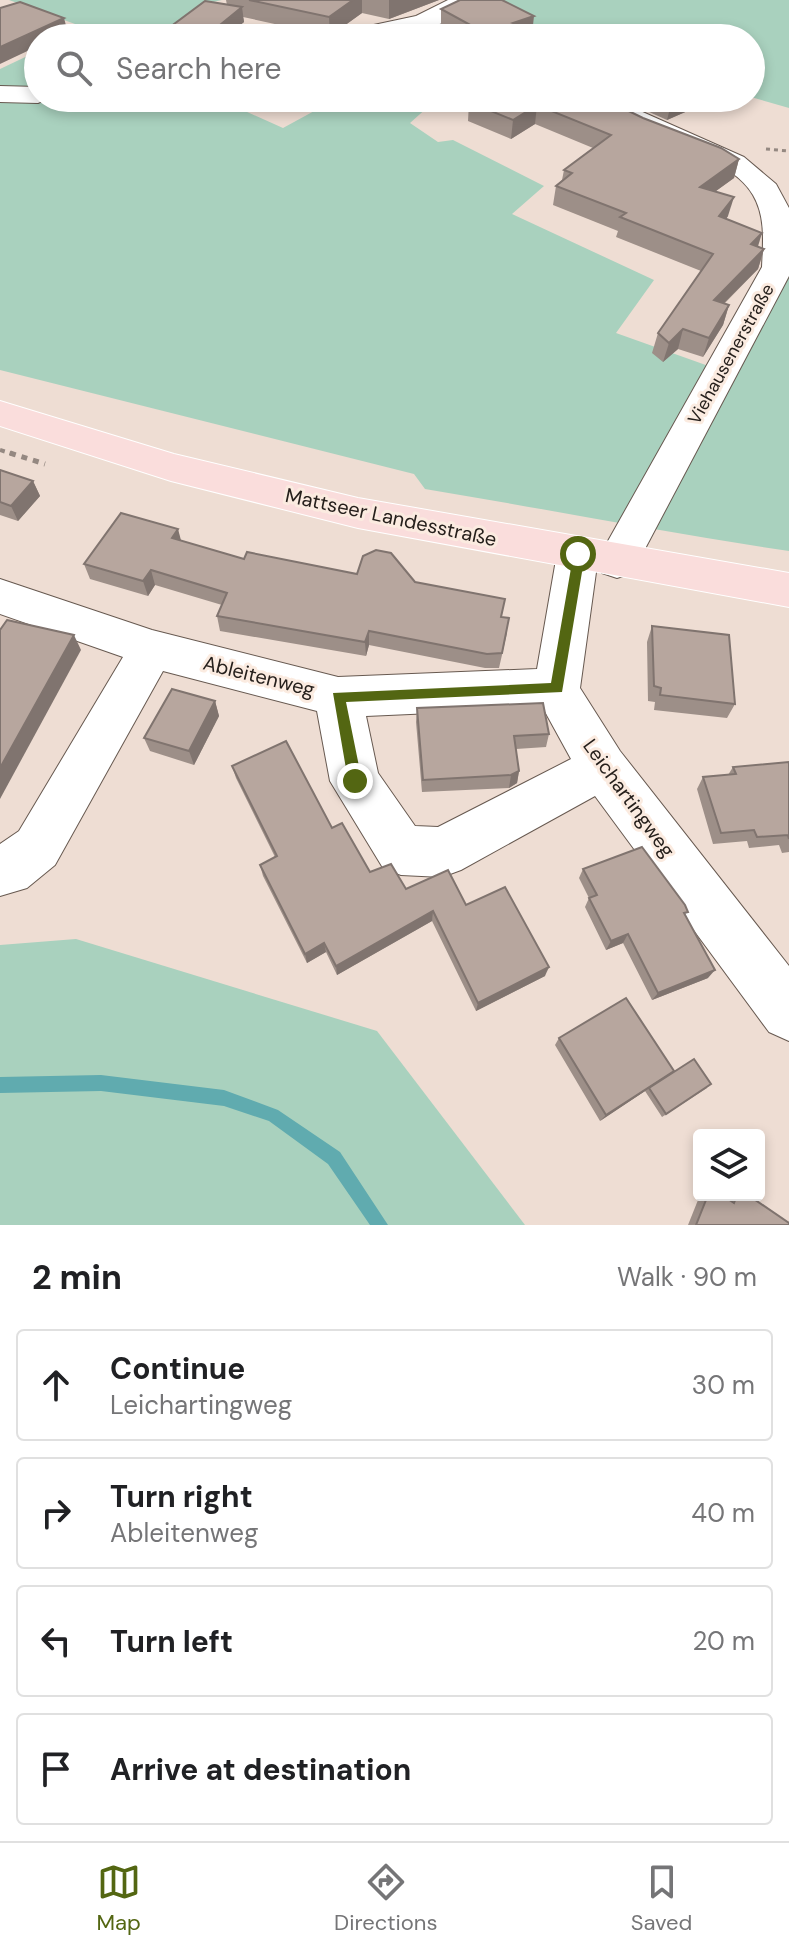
<!DOCTYPE html>
<html lang="en">
<head>
<meta charset="utf-8">
<style>
	body { margin:0; font-family:"DM Sans",sans-serif; background:#f6f6f6; color:#202124 }
	.controls { position:absolute; right:24px; bottom:24px; display:grid; overflow:hidden; border-radius:8px; box-shadow:0 4px 12px #0003 }
	.controls button { width:72px; height:72px; display:grid; place-items:center; padding:0; border:0; border-bottom:2px solid #e0e0e0; background:#fff; color:#202124; font:40px sans-serif }
	.stop { position:absolute; width:24px; height:24px; margin:-18px; border:6px solid #536612; border-radius:50%; background:#fff }
	.stop.end { background:#536612; border-color:#fff; box-shadow:0 2px 8px #0008 }
	.list { margin:0; padding:0; list-style:none }
	h2 { display:flex; justify-content:space-between; align-items:center; height:104px; margin:0; padding:0 32px; font-size:34px }
	h2 small { font-size:26px; font-weight:400; color:#757577 }
	.list li { display:grid; grid-template-columns:52px 1fr auto; gap:24px; align-items:center; box-sizing:border-box; height:112px; margin:0 16px 16px; padding:0 16px; border:2px solid #e0e0e0; border-radius:8px }
	.list b { display:block; font-size:30px; white-space:nowrap }
	.list p { margin:0; font-size:26px; white-space:nowrap; color:#757577 }
	.list em { font-size:26px; font-style:normal; color:#757577 }
	.icon { flex:none; width:44px; height:44px; fill:none; stroke:currentColor; stroke-width:2; stroke-linecap:round; stroke-linejoin:round }
	.map { position:relative; flex:none; width:789px; height:1225px; overflow:hidden }
	.search { position:absolute; background:#fff; box-shadow:0 4px 12px #0003; left:24px; right:24px; top:24px; height:88px; display:flex; align-items:center; gap:20px; box-sizing:border-box; padding:0 28px; border-radius:44px; color:#757577; font-size:30px }
	.sheet { height:616px; background:#fff }
	nav { display:flex; justify-content:space-around; align-items:center; box-sizing:border-box; height:112px; border-top:2px solid #e0e0e0; background:#fff; font-size:22px; color:#757577 }
	nav a { display:grid; justify-items:center; gap:4px }
	nav .on { color:#536612 }
	.map>svg:first-child { display:block }
	.green { fill:#a9d1be }
	.lines { fill:none; stroke-linecap:round; stroke-linejoin:round }
	.stream { fill:#60abaf; fill-rule:evenodd }
	.minor-casing { stroke:#675950; stroke-width:2 }
	.major-casing { stroke:#fff; stroke-width:2 }
	.path-far2 { stroke:#948881; stroke-width:3; stroke-dasharray:4 4; stroke-linecap:butt }
	.path-far1 { stroke:#948881; stroke-width:4; stroke-dasharray:5 5; stroke-linecap:butt }
	.path { stroke:#948881; stroke-width:5; stroke-dasharray:6 6; stroke-linecap:butt }
	.minor { fill:#fff; fill-rule:evenodd }
	.major { fill:#fadddc; fill-rule:evenodd }
	.wall { fill:#9d8f88 }
	.shaded-wall { fill:#80746f }
	.building { fill:#b7a69e; stroke:#80746f; stroke-width:2 }
	.route { fill:#536612 }
	.labels { text-anchor:middle; stroke-width:6; stroke-linejoin:round; paint-order:stroke }
	.far-street-label { font-size:18px; fill:#26201c; stroke:#fbebe0 }
	.street-label { font-size:20px; fill:#26201c; stroke:#fbebe0 }
</style>
</head>
<body>
<div class="map">
<svg width="789" height="1225" viewBox="0 0 789 1225">
	<rect width="100%" height="100%" fill="#eeddd3"/>
	<g class="green">
		<path d="M9,0H222C196,5 182,19 164,38H66L86,28Z"/>
		<polygon points="490,0 789,0 789,108 751,97 751,38 597,38 539,27 488,4"/>
		<path d="M38,51V98H216L283,128L338,98H438L410,123L438,142L453,140L544,186L512,214L654,280L616,333L731,374L789,241V551C667,533 547,509 425,489L414,474L0,370V69Z"/>
		<polygon points="76,939 377,1031 525,1225 0,1225 0,945"/>
	</g>
	<g class="lines">
		<polygon class="stream" points="101,1075 224,1090 278,1110 340,1152 388,1225 370,1225 328,1164 269,1121 224,1106 101,1091 0,1093 0,1077"/>
		<g class="minor-casing">
			<g id="minor">
				<path d="M448,0H477C451,34 371,38 332,38L336,33L416,16Z"/>
				<polygon points="0,86 38,87 38,98 49,98 38,103 0,102"/>
				<path d="M576,98H611L744,157L776,184L789,208V276L638,562L632,573L617,578L602,573L597,565L580,688L620,751L789,966V1041L769,1032L595,796L461,870L442,877L401,875L383,868L330,781L317,711L163,671L55,865L27,888L0,896V844L19,831L123,657L0,614V579L152,630L338,677L537,669L557,554L563,543L578,538L593,543L599,557L762,267C763,243 766,217 753,195C732,159 675,150 640,134C620,124 601,113 580,104ZM543,708L571,759L438,827L415,826L378,773L366,716Z"/>
			</g>
		</g>
		<g class="major-casing">
			<polygon id="major" points="0,401 174,454 358,498 789,573 789,607 358,528 171,481 0,426"/>
		</g>
		<polyline class="path-far2" points="766,149 789,151"/>
		<polyline class="path-far1" points="0,450 16,455"/>
		<polyline class="path" points="10,453 45,464"/>
		<use href="#minor" class="minor"/>
		<use href="#major" class="major"/>
	</g>
	<g class="wall">
		<polygon points="226,0 439,0 389,19 362,13 330,36 243,17 244,22 224,38 168,38 166,30 227,5"/>
		<polygon points="441,9 532,29 557,38 461,38 441,26"/>
		<polygon points="472,98 602,98 643,118 739,159 734,178 716,191 728,216 726,219 758,247 764,249 758,269 724,304 729,305 723,325 703,357 678,349 663,362 652,353 658,333 701,271 616,237 618,231 553,205 556,186 562,180 564,170 593,148 535,124 511,139 468,121 469,102 474,99"/>
		<polygon points="618,98 717,98 667,120"/>
		<polygon points="0,470 33,481 40,496 18,521 0,515"/>
		<polygon points="181,541 244,559 415,582 502,617 507,633 499,668 485,668 369,645 366,656 220,631 217,616 222,605 155,585 148,596 90,579 84,564"/>
		<polygon points="652,626 735,704 727,718 654,710 655,702 648,701 647,642"/>
		<polygon points="215,701 219,716 194,765 150,751 144,738"/>
		<polygon points="417,708 549,734 546,747 516,749 519,771 517,783 509,788 422,792 416,722"/>
		<polygon points="789,762 789,852 782,853 779,845 749,848 747,841 713,844 697,789 703,777 728,775 733,767"/>
		<polygon points="232,766 332,828 370,872 406,889 466,905 545,976 476,1011 432,921 337,975 326,952 307,963 263,876 260,865 275,857 236,778"/>
		<polygon points="583,869 686,916 708,978 652,1000 623,943 606,950 585,907 589,898 579,878"/>
		<polygon points="559,1038 669,1075 707,1088 662,1117 645,1091 600,1121 555,1045"/>
		<polygon points="700,1195 722,1195 727,1198 728,1195 737,1195 789,1225 688,1225"/>
	</g>
	<g class="shaded-wall">
		<polygon points="353,0 362,0 362,13 330,36 329,17"/>
		<polygon points="389,0 439,0 389,19"/>
		<polygon points="242,7 244,22 224,38 204,38"/>
		<polygon points="534,16 532,34 513,23"/>
		<polygon points="64,18 68,33 56,38 38,38 38,46 0,64 0,47"/>
		<polygon points="679,98 717,98 667,120 672,101"/>
		<polygon points="537,105 535,124 511,139 513,120"/>
		<polygon points="739,159 734,178 695,206 700,187"/>
		<polygon points="734,197 728,216 713,236 719,216"/>
		<polygon points="762,233 756,253 751,244"/>
		<polygon points="764,249 758,269 707,320 714,300"/>
		<polygon points="729,305 723,325 703,357 709,338"/>
		<polygon points="683,329 678,349 663,362 669,343"/>
		<polygon points="33,481 40,496 18,521 11,506"/>
		<polygon points="178,529 182,544 172,538"/>
		<polygon points="151,570 155,585 148,596 143,581"/>
		<polygon points="369,631 369,645 366,656 365,642"/>
		<polygon points="74,635 81,650 0,799 0,768"/>
		<polygon points="215,701 219,716 194,765 189,751"/>
		<polygon points="519,771 517,783 509,788 511,775"/>
		<polygon points="433,911 432,921 337,975 336,966"/>
		<polygon points="628,934 623,943 606,950 611,941"/>
		<polygon points="324,943 326,952 307,963 305,954"/>
		<polygon points="549,967 545,976 476,1011 478,1003"/>
		<polygon points="715,970 708,978 652,1000 658,993"/>
		<polygon points="674,1071 645,1091 600,1121 606,1115"/>
	</g>
	<g class="building">
		<polygon points="249,0 353,0 329,17"/>
		<polygon points="460,0 502,0 534,16 513,23 557,38 494,38 441,9"/>
		<polygon points="205,1 242,7 204,38 166,30"/>
		<polygon points="20,2 64,18 0,47 0,8"/>
		<polygon points="476,98 602,98 643,118 721,148 739,159 700,187 734,197 719,216 762,233 751,244 764,249 714,300 729,305 709,338 683,329 669,343 658,333 713,254 620,217 626,213 556,186 572,173 564,170 611,135 537,105 513,120 469,102"/>
		<polygon points="665,98 679,98 672,101"/>
		<polygon points="0,470 33,481 11,506 0,502"/>
		<polygon points="121,513 178,529 172,538 244,559 247,552 357,574 363,556 376,550 391,553 415,582 505,599 501,617 509,618 502,653 487,654 369,631 365,642 217,616 227,593 151,570 143,581 84,564"/>
		<polygon points="7,620 74,635 0,768 0,630"/>
		<polygon points="652,626 729,635 735,704 660,695 661,688 654,686"/>
		<polygon points="172,689 215,701 189,751 144,738"/>
		<polygon points="543,703 549,734 514,736 519,771 511,775 423,780 417,708"/>
		<polygon points="286,741 332,828 342,823 370,872 391,864 406,889 448,870 466,905 505,887 549,967 478,1003 433,911 336,966 324,943 305,954 260,865 277,856 232,766"/>
		<polygon points="789,762 789,839 788,835 757,837 754,830 721,833 703,777 736,774 733,767"/>
		<polygon points="642,847 685,905 688,912 684,913 715,970 658,993 628,934 611,941 589,898 597,895 583,869"/>
		<polygon points="626,998 674,1071 606,1115 559,1038"/>
		<polygon points="694,1059 711,1084 666,1114 649,1088"/>
		<polygon points="708,1195 722,1195 734,1203 737,1195 748,1195 789,1223 789,1225 696,1225"/>
	</g>
	<polygon class="route" points="574,551 585,554 562,692 346,702 362,781 355,788 349,786 333,693 551,683"/>
	<g class="labels">
		<g class="far-street-label">
			<text transform="translate(731 354) rotate(-61)" y="6">Viehausenerstraße</text>
		</g>
		<g class="street-label">
			<text transform="translate(391 517) rotate(12)" y="7">Mattseer Landesstraße</text>
			<text transform="translate(259 676) rotate(14)" y="7">Ableitenweg</text>
			<text transform="translate(629 798) rotate(54)" y="7">Leichartingweg</text>
		</g>
	</g>
</svg>
<div class="controls">
<button><svg class="icon" aria-label="layers" viewBox="0 0 24 24"><path d="M12 4l9 5-9 5-9-5zM3 14l9 5 9-5"/></svg></button>
</div>
<div class="stop" style="left:578px;top:554px"></div>
<div class="stop end" style="left:355px;top:781px"></div>
<div class="search"><svg class="icon" aria-label="search" viewBox="0 0 24 24"><circle cx="10" cy="10" r="6"/><path d="M15 15l6 6"/></svg>Search here</div>
</div>
<section class="sheet">
<h2>2 min<small>Walk · 90 m</small></h2>
<ul class="list">
<li><svg class="icon" aria-label="ahead" viewBox="0 0 24 24"><path d="M12 20V5M6 11l6-6 6 6"/></svg><div><b>Continue</b><p>Leichartingweg</p></div><em>30 m</em></li>
<li><svg class="icon" aria-label="right" viewBox="0 0 24 24"><path d="M7 20v-9h11M14 6l5 5-5 5"/></svg><div><b>Turn right</b><p>Ableitenweg</p></div><em>40 m</em></li>
<li><svg class="icon" aria-label="left" viewBox="0 0 24 24"><path d="M17 20v-9H6M10 6l-5 5 5 5"/></svg><div><b>Turn left</b></div><em>20 m</em></li>
<li><svg class="icon" aria-label="arrive" viewBox="0 0 24 24"><path d="M6 21V4h12l-3 4 3 4H6"/></svg><div><b>Arrive at destination</b></div></li>
</ul>
</section>
<nav>
<a class="on"><svg class="icon" aria-label="map" viewBox="0 0 24 24"><path d="M3 6l6-2 6 2 6-2v14l-6 2-6-2-6 2zM9 4v14M15 6v14"/></svg>Map</a>
<a><svg class="icon" aria-label="directions" viewBox="0 0 24 24"><path d="M12 3l9 9-9 9-9-9zM9 14v-3h6M13 9l2 2-2 2"/></svg>Directions</a>
<a><svg class="icon" aria-label="saved" viewBox="0 0 24 24"><path d="M7 4h10v16l-5-4-5 4z"/></svg>Saved</a>
</nav>
</body>
</html>
